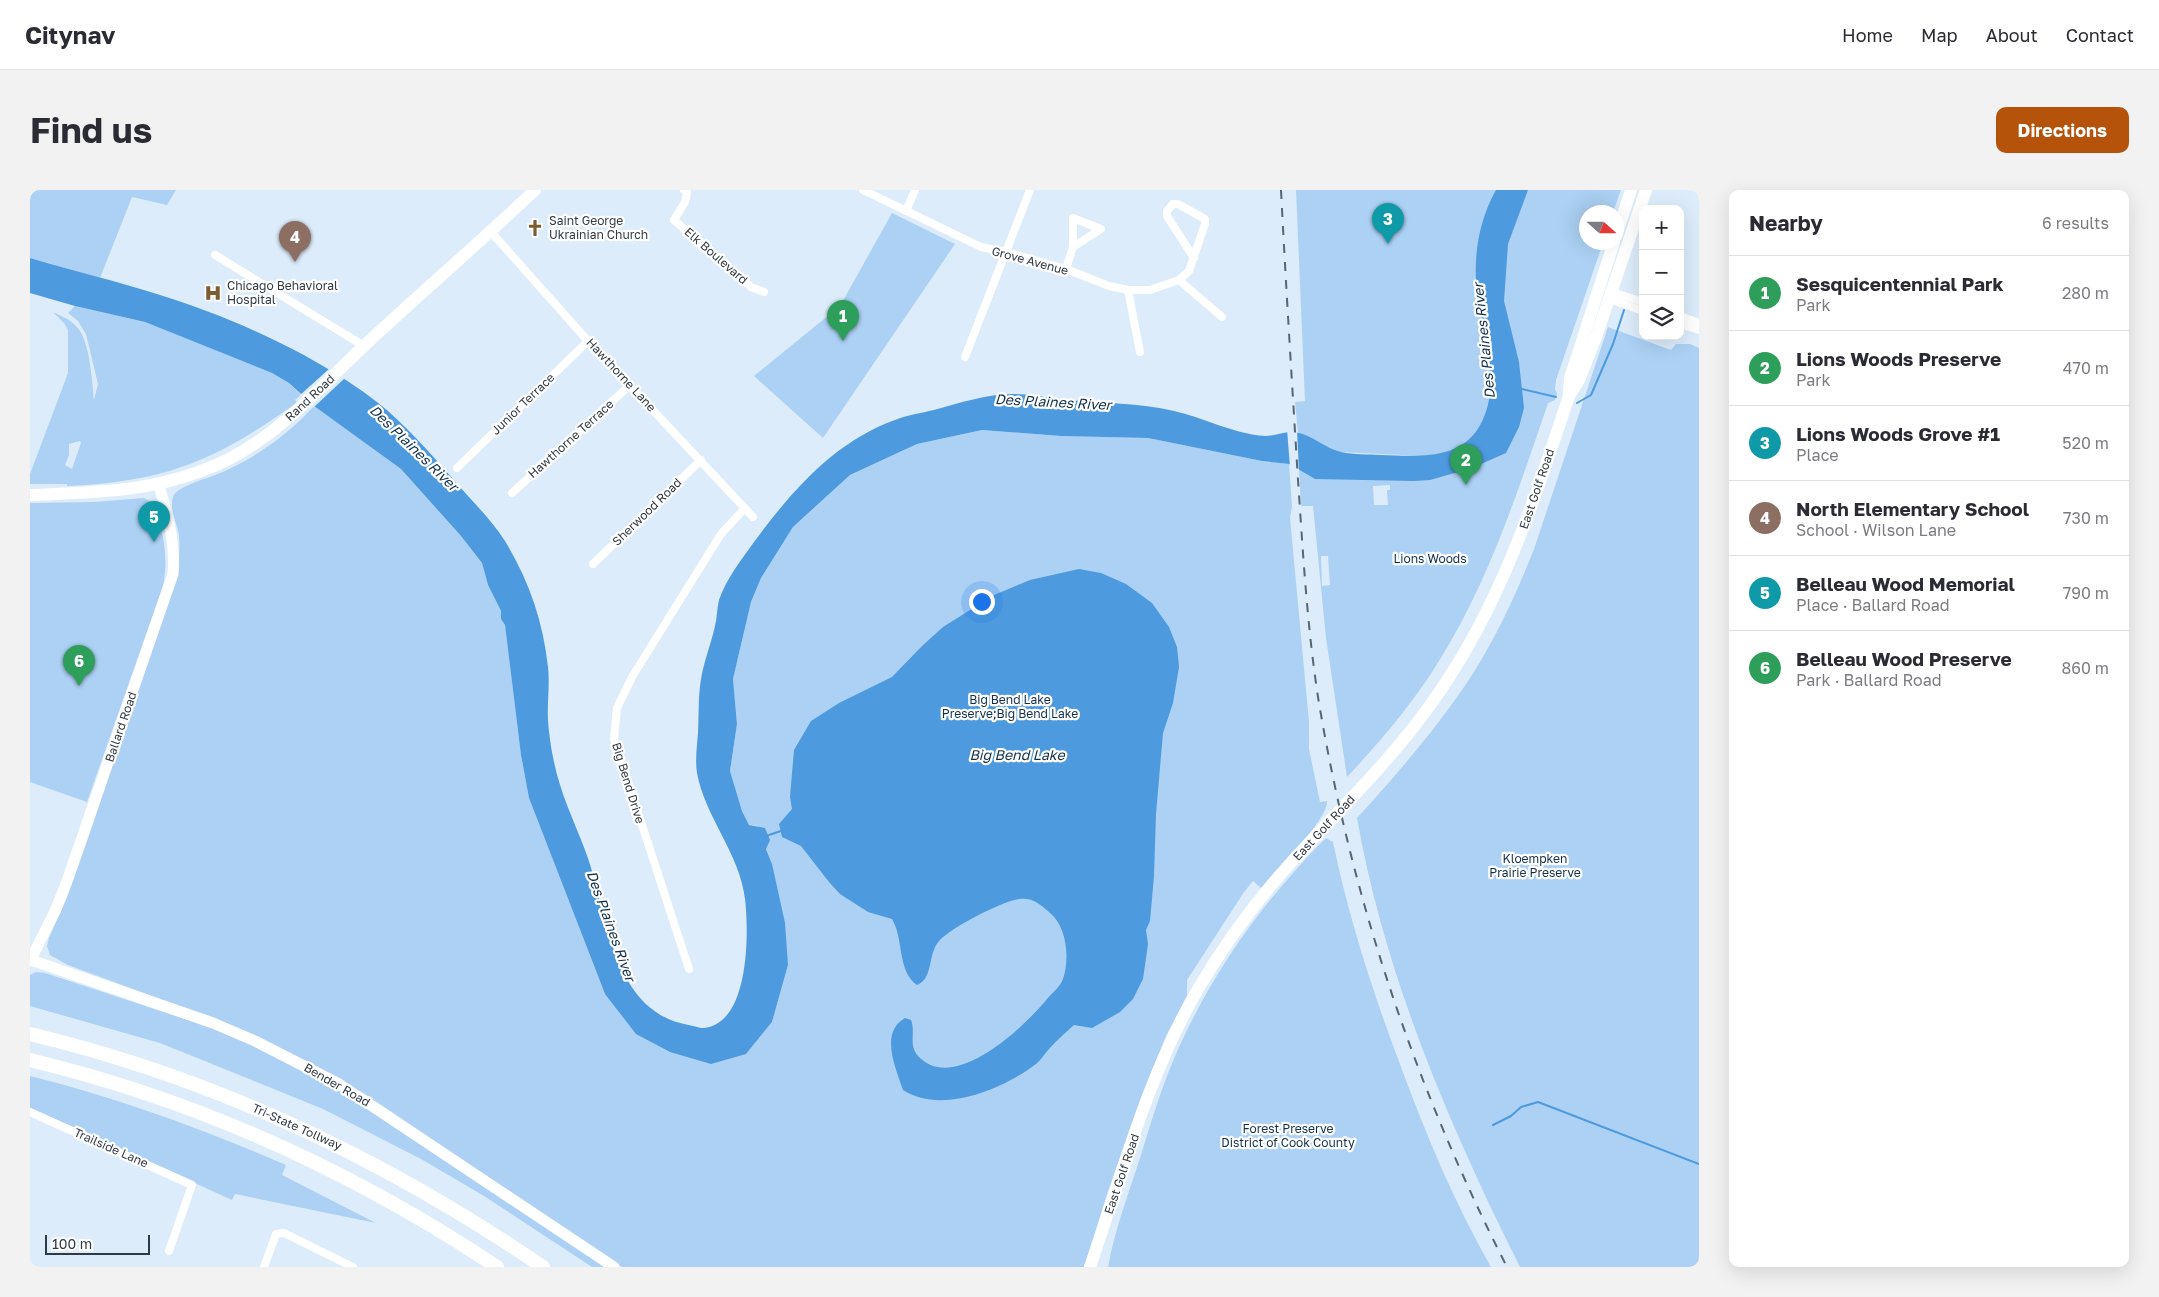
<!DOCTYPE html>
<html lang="en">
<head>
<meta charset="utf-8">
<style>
	body { margin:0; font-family:"Golos Text",sans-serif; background:#f2f2f3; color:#2b2b33 }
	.controls { position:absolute; right:15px; top:15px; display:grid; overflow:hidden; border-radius:10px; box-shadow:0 5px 20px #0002 }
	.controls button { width:45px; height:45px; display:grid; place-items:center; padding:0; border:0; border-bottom:1px solid #e1e1e2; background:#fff; color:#2b2b33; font:25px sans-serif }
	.compass { position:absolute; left:1549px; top:15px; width:45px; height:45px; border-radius:50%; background:#fff; box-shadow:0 5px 20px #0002; rotate:111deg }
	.scale { position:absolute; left:15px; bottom:12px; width:105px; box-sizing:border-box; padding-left:5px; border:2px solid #303a44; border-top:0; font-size:14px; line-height:18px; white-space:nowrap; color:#303a44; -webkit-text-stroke:4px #fff; paint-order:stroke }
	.you { position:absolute; left:951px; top:411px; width:18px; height:18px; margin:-12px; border:4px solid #fff; border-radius:50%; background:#1a73e8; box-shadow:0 0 0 8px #1a73e833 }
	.badge { display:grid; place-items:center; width:32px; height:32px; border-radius:50%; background:#b45309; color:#fff; font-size:16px; font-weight:700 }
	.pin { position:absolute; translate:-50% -41px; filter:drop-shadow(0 1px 2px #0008) }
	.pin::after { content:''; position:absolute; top:26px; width:18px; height:15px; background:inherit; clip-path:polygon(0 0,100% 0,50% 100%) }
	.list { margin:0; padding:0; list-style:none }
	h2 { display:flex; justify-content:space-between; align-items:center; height:65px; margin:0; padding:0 20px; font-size:21px }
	h2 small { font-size:16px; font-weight:400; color:#7c7c81 }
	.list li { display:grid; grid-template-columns:32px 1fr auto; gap:15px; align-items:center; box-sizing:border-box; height:75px; padding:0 20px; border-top:1px solid #e1e1e2 }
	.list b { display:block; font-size:19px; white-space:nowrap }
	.list p { margin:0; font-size:16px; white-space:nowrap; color:#7c7c81 }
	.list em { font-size:16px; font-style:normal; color:#7c7c81 }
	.icon { flex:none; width:28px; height:28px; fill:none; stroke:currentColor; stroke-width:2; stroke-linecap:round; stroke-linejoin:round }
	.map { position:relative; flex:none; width:1669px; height:1077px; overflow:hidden; border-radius:10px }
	header { display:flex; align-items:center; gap:30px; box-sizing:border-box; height:70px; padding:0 25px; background:#fff; border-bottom:1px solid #e1e1e2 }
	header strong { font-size:24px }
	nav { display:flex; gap:28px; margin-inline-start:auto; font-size:18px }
	.intro { display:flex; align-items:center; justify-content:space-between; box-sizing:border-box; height:120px; padding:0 30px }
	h1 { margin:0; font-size:35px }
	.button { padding:12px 22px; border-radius:10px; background:#b45309; color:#fff; font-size:18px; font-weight:700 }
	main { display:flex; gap:30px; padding:0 30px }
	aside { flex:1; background:#fff; border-radius:10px; box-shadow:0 5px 20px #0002 }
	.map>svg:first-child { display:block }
	.green { fill:#acd1f4; fill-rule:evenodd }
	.water { fill:#4d9ade }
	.pier { fill:#dcecfb }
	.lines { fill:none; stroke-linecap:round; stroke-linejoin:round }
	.stream { stroke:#4d9ade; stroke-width:2 }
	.street { stroke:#fff; stroke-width:8 }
	.secondary { stroke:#fff; stroke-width:11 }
	.primary { stroke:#fff; stroke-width:12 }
	.highway { stroke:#fff; stroke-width:14 }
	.rail { stroke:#596570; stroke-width:2; stroke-dasharray:9 9; stroke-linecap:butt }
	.labels { text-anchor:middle; stroke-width:4.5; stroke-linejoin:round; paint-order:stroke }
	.poi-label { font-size:12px; fill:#303a44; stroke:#fff; text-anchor:start }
	.street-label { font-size:12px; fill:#303a44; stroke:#fff }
	.park-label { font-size:12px; fill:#10304c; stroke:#fff }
	.water-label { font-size:14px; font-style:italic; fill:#10304c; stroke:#fff }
</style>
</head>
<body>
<header>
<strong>Citynav</strong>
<nav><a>Home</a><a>Map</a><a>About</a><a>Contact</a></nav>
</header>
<div class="intro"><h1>Find us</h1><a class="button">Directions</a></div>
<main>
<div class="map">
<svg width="1669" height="1077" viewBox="0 0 1669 1077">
	<rect width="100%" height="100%" fill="#dcecfb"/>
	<g class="green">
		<polygon points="0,0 146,0 137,15 102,7 70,88 0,68"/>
		<path d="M1266,0H1591L1583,22H1556V52L1573,53L1526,190L1525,199L1527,204L1525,210L1518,213C1488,301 1459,391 1409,471C1383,513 1351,551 1317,587L1296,448L1283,316H1271L1269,280L1285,289L1394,266L1308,262L1268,243L1265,212L1275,211ZM1360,295V300H1357L1358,315H1344L1343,296ZM1291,366H1298L1300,395L1292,396Z"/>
		<polygon points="862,23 925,54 793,248 724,186 810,116"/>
		<path d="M45,116L115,132L242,183L259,193L271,205L265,210L267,212L265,214C185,271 135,292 37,296V294H0V284L38,183V140L34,133L23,122C31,126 40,129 47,137C60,151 62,191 64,210L68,194L56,144L48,131L38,123ZM50,251L51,253L42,279L35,275L39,265V254Z"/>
		<path d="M1578,137L1641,160L1646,154H1660L1669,158V1077H1490C1419,935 1355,786 1327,628C1368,583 1408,537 1442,485C1467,446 1487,402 1504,359Z"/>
		<path d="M284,216L371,279L431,346L452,373L458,395L471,421V429L475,435L491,565L499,608L575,804L716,864L742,832L758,775L742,674L728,636L719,635L712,621L700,581L707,534L703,489L721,412L731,388L763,337L820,285L887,254L952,240L1031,246L1118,248L1232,271L1259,274L1262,317L1260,328L1279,532V559L1290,612L1297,611C1299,628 1245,683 1231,698L1223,691L1214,702L1157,790V806L1136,846L1116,896L1078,1001L1054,1077H592L335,904L282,874L206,837L38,775L20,765L17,756L19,748L38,705L61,640L148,380C149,368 150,357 149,345C147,333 138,317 144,305C149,296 178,288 188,284C224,269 258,245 284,216Z"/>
		<path d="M114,308L124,314C133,341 139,367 133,396L57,612L0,592V313L65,312Z"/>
		<path d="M1296,648L1303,652C1319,729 1343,803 1371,877C1396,945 1425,1014 1461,1077H1078C1085,1039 1099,1002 1111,965C1121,933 1130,902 1143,871C1171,805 1210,744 1257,690C1270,675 1282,661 1296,648Z"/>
		<polygon points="6,782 15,783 179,837 227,857 311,901 575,1077 562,1077 454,1006 391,969 293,919 130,853 0,816 0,785"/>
		<path d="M0,886C88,908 173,939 256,975L252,985L346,1033L205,1004L202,1010L0,918Z"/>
	</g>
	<g class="water">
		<path d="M1466,0H1498L1478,54L1474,111L1489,172L1494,218L1489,237L1476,263L1442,278L1400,290L1384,291L1285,289L1259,274L1232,271L1118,248L1031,246L952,240L887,254L820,285L763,337L731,388L721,412L703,489L707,534L700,581L712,621L719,635L735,638L740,650L736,659L742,674L755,733L758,775L742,832L716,864L681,874L640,862L606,844L575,804L499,608L491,565L475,435L471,429V421L458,395L452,373L431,346L371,279L284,216L259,193L242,183L115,132L45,116L0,103V68C43,81 87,91 130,105C204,128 286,165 347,212C375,234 400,263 423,289C440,309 461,329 475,351C499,391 513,431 518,477C520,495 517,513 518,531C519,544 521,559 524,572C530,602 544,631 555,660C577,717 579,809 646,832C647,832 670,838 672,838C720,836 719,742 715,709C710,664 675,627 667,583C665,570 667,556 668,543C669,525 668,507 671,489C674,471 681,454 685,436C687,428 687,418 689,410C696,389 712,369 724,352C760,303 805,251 865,230C877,225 891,223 904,220C930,213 956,204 983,204C1001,204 1019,208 1037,210C1073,213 1109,213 1144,221C1175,228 1204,244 1235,246C1244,246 1253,242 1261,242C1279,242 1294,258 1311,262C1324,265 1338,264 1351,265C1385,266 1429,271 1449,237C1473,197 1453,146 1447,104C1443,68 1448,32 1466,0Z"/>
		<path d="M1049,379L1071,383L1096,394L1122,413L1139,437L1147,457L1149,477L1143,513L1133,543L1126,624L1124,686L1120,731L1116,740L1118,754L1113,789L1103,809L1090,822L1062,838L1044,835C1035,843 1026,851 1019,859C1014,864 1011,870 1006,874C973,899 911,925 873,900C866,878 849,843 875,828L881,830C886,842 878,855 888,866C924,905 995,836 1017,809C1022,803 1031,796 1033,789C1040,768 1037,736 1019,722C1010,714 1002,707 989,709C972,711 920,738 909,751C897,765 904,788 887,795C867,781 874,749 862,729L838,722L810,704L799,692L771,656L752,647L749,634L762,619L760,607L764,560L781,531L809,513L862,487L892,456L913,437L964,405L1000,390Z"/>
	</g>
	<g class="pier">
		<polygon points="300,178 315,188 283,218 269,206"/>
		<polygon points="1257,239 1267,240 1269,283 1260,277"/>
	</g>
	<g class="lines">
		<g class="stream">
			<polyline points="1492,199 1526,207"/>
			<polyline points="1547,213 1561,205 1583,154 1594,120"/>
			<polyline points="736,646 751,641"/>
			<polyline points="1463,935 1481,926 1491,917 1508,912 1669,974"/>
		</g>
		<g class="street">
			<polyline points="654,0 657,2 655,12 644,30 721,97 734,102"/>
			<polyline points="833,0 951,57 976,62 1036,79 1079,96 1098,100 1120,100 1149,90 1159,81 1175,34 1175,29 1148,14 1143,14 1137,21 1137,26 1164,68"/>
			<polyline points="876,21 885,0"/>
			<polyline points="461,42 558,151 723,327"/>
			<polyline points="185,65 334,156"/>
			<polyline points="1036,79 1043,57 1043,28 1071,39 1043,57"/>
			<polyline points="1149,90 1192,127"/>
			<polyline points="1098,100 1110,162"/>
			<polyline points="1579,101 1613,112"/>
			<polyline points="1577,108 1613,121"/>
			<polyline points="1650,126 1669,133"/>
			<polyline points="1650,134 1669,140"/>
			<polyline points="935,167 1000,0"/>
			<polyline points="427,278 558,151"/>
			<polyline points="482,303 600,195"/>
			<polyline points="563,374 671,270"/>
			<polyline points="659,779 584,549 587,518 602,487 691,344 715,318"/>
			<polyline points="0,922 162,995 139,1061"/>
			<polyline points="234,1077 246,1044 254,1043 323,1077"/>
		</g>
		<g class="secondary">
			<polyline points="1,770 183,833 225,851 309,894 584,1077"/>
			<path d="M0,771L26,719L37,691L143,384C146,353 137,325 129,295"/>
		</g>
		<g class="primary">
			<polyline points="1586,46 1601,0"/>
			<polyline points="1539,204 1540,188 1584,52"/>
			<path d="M0,305C72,302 132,302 199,269C252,242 292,195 335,155C391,103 449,53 505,0"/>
			<path d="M1060,1077C1092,984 1118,885 1168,799C1190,762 1216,725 1244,692C1290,638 1343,590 1386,534C1465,433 1499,326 1539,206L1549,190L1566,147L1616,0"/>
		</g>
		<g class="highway">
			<path d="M0,844C185,888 356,970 513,1077"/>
			<path d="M0,870C167,910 324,982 467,1077"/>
		</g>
		<path class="rail" d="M1251,0C1256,97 1262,193 1268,290C1273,363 1277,435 1288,507C1321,707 1385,897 1477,1077"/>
	</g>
	<defs>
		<g id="church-bare" transform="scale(1.35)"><path d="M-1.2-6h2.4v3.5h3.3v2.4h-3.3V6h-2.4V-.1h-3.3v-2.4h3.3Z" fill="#7c5d32" stroke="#fff" stroke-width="2.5" paint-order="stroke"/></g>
		<g id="hospital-bare" transform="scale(1.35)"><path d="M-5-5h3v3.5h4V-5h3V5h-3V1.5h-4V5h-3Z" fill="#7c5d32" stroke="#fff" stroke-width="2.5" paint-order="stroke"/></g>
	</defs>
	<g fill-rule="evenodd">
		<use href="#church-bare" x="505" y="38"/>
		<use href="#hospital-bare" x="183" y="103"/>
	</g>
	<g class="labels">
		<g class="poi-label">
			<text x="519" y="35">Saint George<tspan x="519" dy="14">Ukrainian Church</tspan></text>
			<text x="197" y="100">Chicago Behavioral<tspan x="197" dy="14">Hospital</tspan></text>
		</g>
		<g class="street-label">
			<text transform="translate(686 66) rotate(41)" y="4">Elk Boulevard</text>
			<text transform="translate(1000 71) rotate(15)" y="4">Grove Avenue</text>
			<text transform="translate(591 185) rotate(47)" y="4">Hawthorne Lane</text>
			<text transform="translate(280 208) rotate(-43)" y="4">Rand Road</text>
			<text transform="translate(493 214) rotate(-44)" y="4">Junior Terrace</text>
			<text transform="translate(541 249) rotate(-42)" y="4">Hawthorne Terrace</text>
			<text transform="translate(1507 299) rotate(-71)" y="4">East Golf Road</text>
			<text transform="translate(617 322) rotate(-44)" y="4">Sherwood Road</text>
			<text transform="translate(91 537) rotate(-71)" y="4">Ballard Road</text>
			<text transform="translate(598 593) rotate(73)" y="4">Big Bend Drive</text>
			<text transform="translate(1294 638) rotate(-47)" y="4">East Golf Road</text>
			<text transform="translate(307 895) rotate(30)" y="4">Bender Road</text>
			<text transform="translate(267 937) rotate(24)" y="4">Tri-State Tollway</text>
			<text transform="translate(81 958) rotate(24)" y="4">Trailside Lane</text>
			<text transform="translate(1092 984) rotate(-71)" y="4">East Golf Road</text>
		</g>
		<g class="park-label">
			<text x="1400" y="373">Lions Woods</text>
			<text x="980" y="514">Big Bend Lake<tspan x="980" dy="14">Preserve;Big Bend Lake</tspan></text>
			<text x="1505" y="673">Kloempken<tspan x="1505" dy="14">Prairie Preserve</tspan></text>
			<text x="1258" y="943">Forest Preserve<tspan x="1258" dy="14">District of Cook County</tspan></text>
		</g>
		<g class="water-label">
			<text transform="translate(1454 151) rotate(-96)" y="5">Des Plaines River</text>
			<text transform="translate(1023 212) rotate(3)" y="5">Des Plaines River</text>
			<text transform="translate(384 258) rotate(44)" y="5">Des Plaines River</text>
			<text x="987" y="570">Big Bend Lake</text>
			<text transform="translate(581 736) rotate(70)" y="5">Des Plaines River</text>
		</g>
	</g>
</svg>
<div class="controls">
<button>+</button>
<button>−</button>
<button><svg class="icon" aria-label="layers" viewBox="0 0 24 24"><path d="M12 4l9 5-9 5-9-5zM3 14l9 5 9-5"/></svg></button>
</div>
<svg class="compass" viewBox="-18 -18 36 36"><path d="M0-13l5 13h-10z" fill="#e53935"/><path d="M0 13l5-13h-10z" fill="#7c7c81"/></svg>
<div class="scale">100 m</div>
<div class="you"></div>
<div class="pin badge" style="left:813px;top:151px;background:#2e9e5b">1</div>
<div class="pin badge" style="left:1436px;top:295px;background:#2e9e5b">2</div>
<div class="pin badge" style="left:1358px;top:54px;background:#0f9aa8">3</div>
<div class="pin badge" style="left:265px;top:72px;background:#8d6e63">4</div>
<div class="pin badge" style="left:124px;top:352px;background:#0f9aa8">5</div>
<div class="pin badge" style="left:49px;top:496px;background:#2e9e5b">6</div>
</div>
<aside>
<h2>Nearby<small>6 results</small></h2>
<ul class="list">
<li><span class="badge" style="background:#2e9e5b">1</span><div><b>Sesquicentennial Park</b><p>Park</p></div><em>280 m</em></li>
<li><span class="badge" style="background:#2e9e5b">2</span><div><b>Lions Woods Preserve</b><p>Park</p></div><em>470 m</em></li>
<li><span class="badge" style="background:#0f9aa8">3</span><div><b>Lions Woods Grove #1</b><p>Place</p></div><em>520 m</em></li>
<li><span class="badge" style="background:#8d6e63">4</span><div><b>North Elementary School</b><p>School · Wilson Lane</p></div><em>730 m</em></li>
<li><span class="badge" style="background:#0f9aa8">5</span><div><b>Belleau Wood Memorial</b><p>Place · Ballard Road</p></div><em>790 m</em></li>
<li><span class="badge" style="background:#2e9e5b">6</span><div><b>Belleau Wood Preserve</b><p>Park · Ballard Road</p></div><em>860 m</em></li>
</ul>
</aside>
</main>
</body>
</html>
